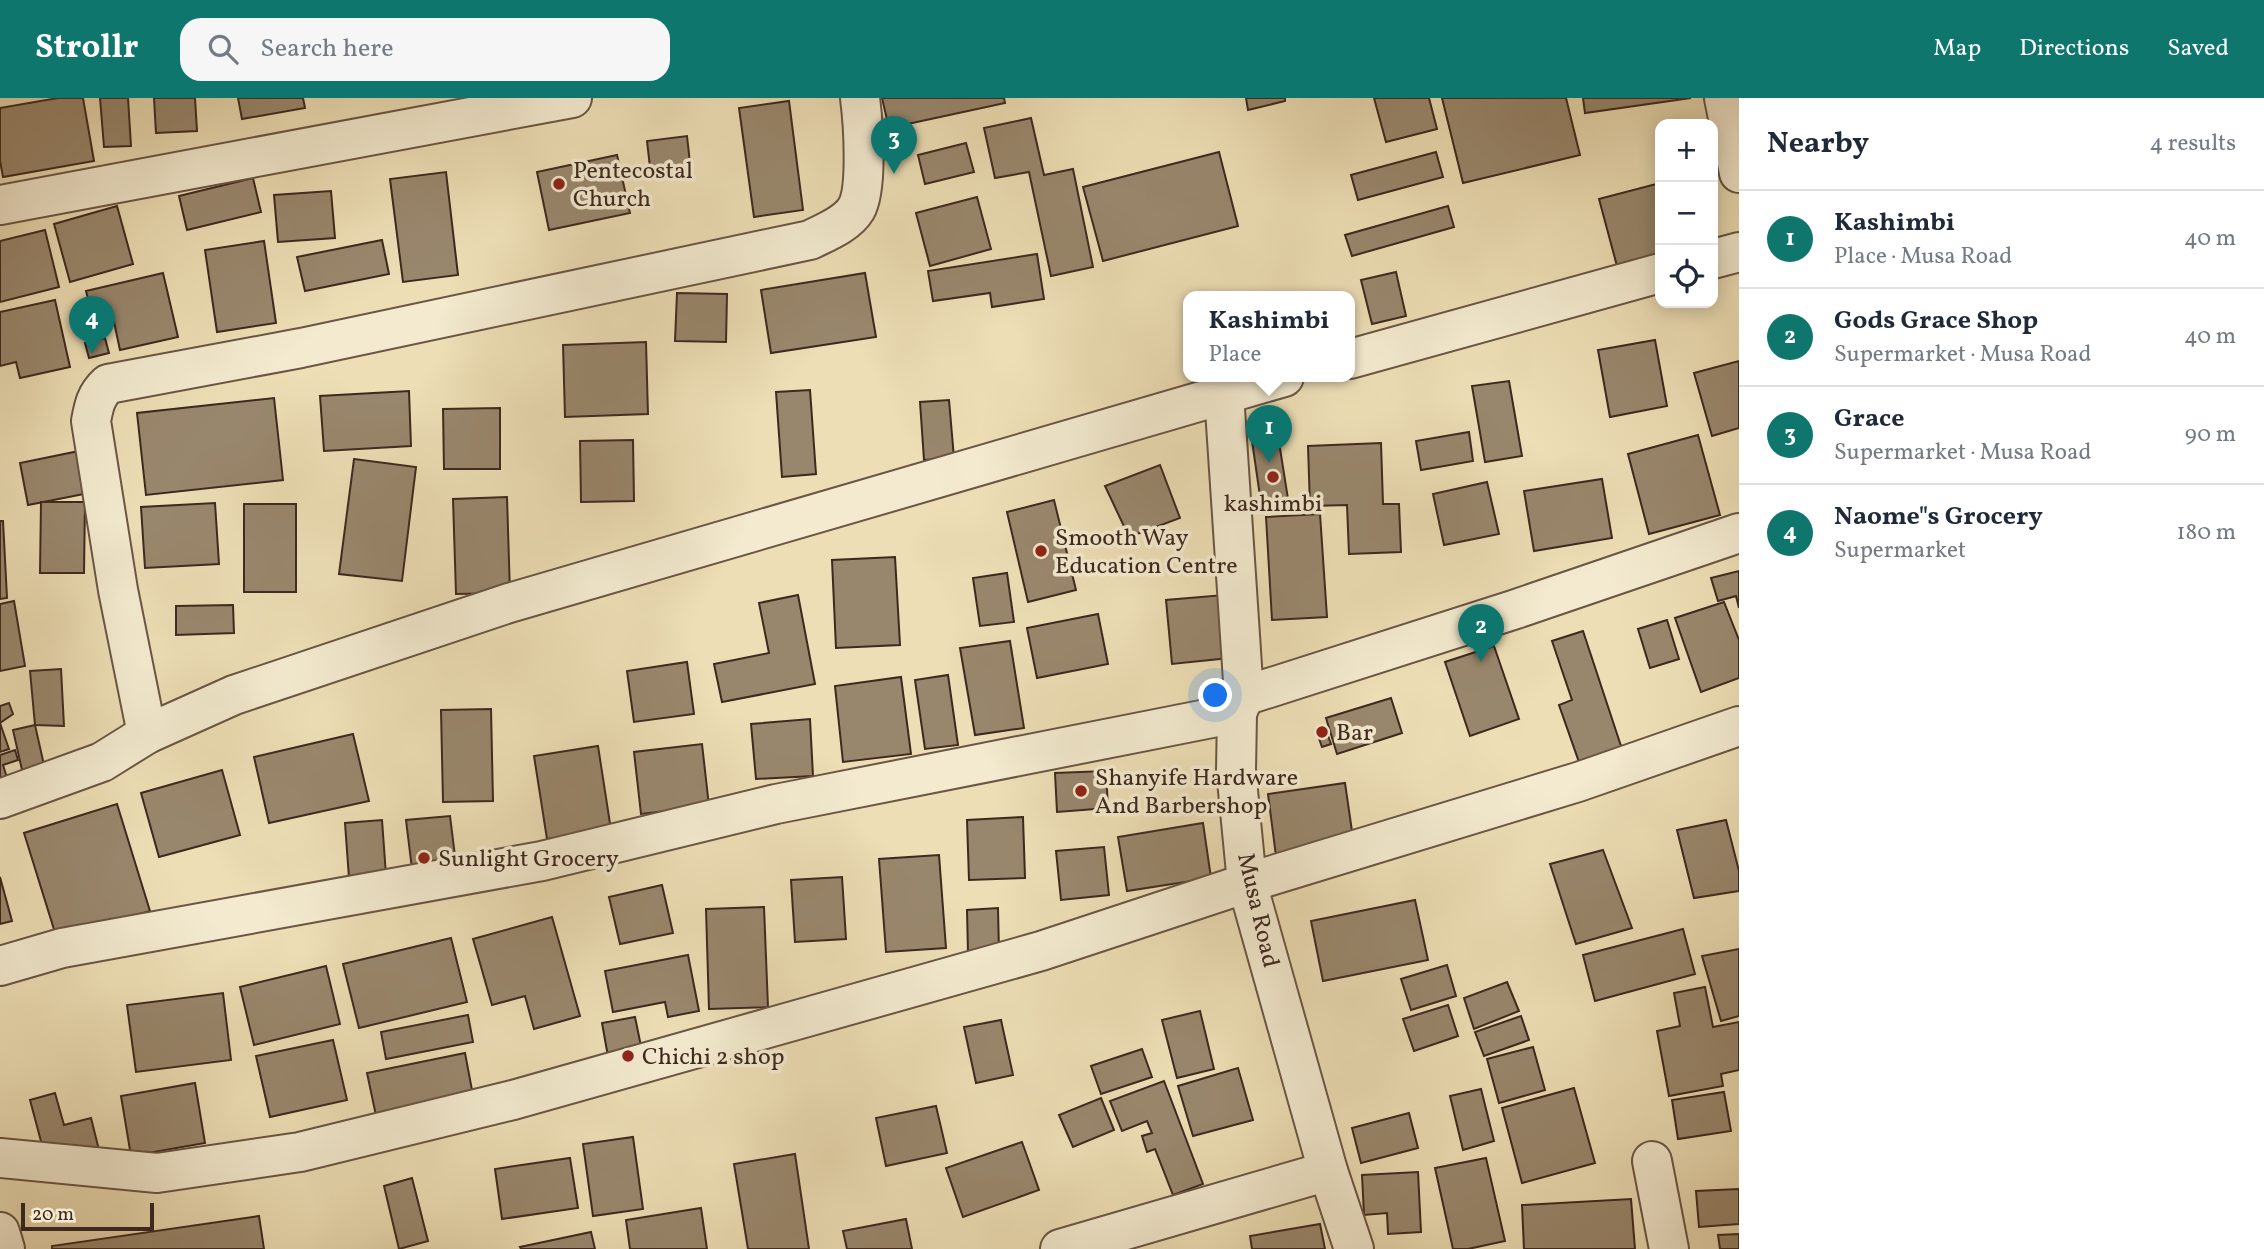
<!DOCTYPE html>
<html lang="en">
<head>
<meta charset="utf-8">
<style>
	body { margin:0; font-family:Vollkorn,serif; background:#f6f6f7; color:#1f2937 }
	.controls { position:absolute; right:21px; top:21px; display:grid; overflow:hidden; border-radius:14px; box-shadow:0 4px 18px #0003 }
	.controls button { width:63px; height:63px; display:grid; place-items:center; padding:0; border:0; border-bottom:2px solid #e0e1e3; background:#fff; color:#1f2937; font:35px sans-serif }
	.scale { position:absolute; left:21px; bottom:18px; width:133px; box-sizing:border-box; padding-left:7px; border:4px solid #3e281f; border-top:0; font-size:19px; line-height:24px; white-space:nowrap; color:#3e281f; -webkit-text-stroke:5px #f3eacf; paint-order:stroke }
	.you { position:absolute; left:1216px; top:598px; width:24px; height:24px; margin:-18px; border:5px solid #fff; border-radius:50%; background:#1a73e8; box-shadow:0 0 0 10px #1a73e833 }
	.badge { display:grid; place-items:center; width:46px; height:46px; border-radius:50%; background:#0f766e; color:#fff; font-size:23px; font-weight:700 }
	.pin { position:absolute; translate:-50% -58px; filter:drop-shadow(0 2px 4px #0008) }
	.pin::after { content:''; position:absolute; top:37px; width:24px; height:21px; background:inherit; clip-path:polygon(0 0,100% 0,50% 100%) }
	.popup { position:absolute; left:1183px; top:193px; width:172px; height:91px; box-sizing:border-box; display:grid; place-content:center; border-radius:14px; background:#fff; filter:drop-shadow(0 2px 5px #0005); font-size:23px; white-space:nowrap; color:#747a83 }
	.popup b { font-size:26px; color:#1f2937 }
	.popup::after { content:''; position:absolute; left:50%; top:100%; margin-left:-14px; border:14px solid transparent; border-top-color:#fff }
	.list { margin:0; padding:0; list-style:none }
	h2 { display:flex; justify-content:space-between; align-items:center; height:91px; margin:0; padding:0 28px; font-size:30px }
	h2 small { font-size:23px; font-weight:400; color:#747a83 }
	.list li { display:grid; grid-template-columns:46px 1fr auto; gap:21px; align-items:center; box-sizing:border-box; height:98px; padding:0 28px; border-top:2px solid #e0e1e3 }
	.list b { display:block; font-size:26px; white-space:nowrap }
	.list p { margin:0; font-size:23px; white-space:nowrap; color:#747a83 }
	.list em { font-size:23px; font-style:normal; color:#747a83 }
	.icon { flex:none; width:38px; height:38px; fill:none; stroke:currentColor; stroke-width:2; stroke-linecap:round; stroke-linejoin:round }
	.map { position:relative; flex:none; width:1739px; height:1151px; overflow:hidden }
	header { display:flex; align-items:center; gap:42px; box-sizing:border-box; height:98px; padding:0 35px; background:#0f766e; color:#fff }
	header strong { font-size:33px }
	nav { display:flex; gap:38px; margin-inline-start:auto; font-size:24px }
	.search { width:490px; height:63px; background:#f6f6f7; display:flex; align-items:center; gap:18px; box-sizing:border-box; padding:0 24px; border-radius:21px; color:#747a83; font-size:26px }
	main { display:flex }
	aside { flex:1; background:#fff }
	.map>svg:first-child { display:block }
	.building { fill:#99876d; stroke:#3e281f; stroke-width:2 }
	.lines { fill:none; stroke-linecap:round; stroke-linejoin:round }
	.minor-casing { stroke:#6a5644; stroke-width:42 }
	.minor { stroke:#f3eacf; stroke-width:38 }
	.poi-dot { fill:#8f2418; stroke:#f3eacf; stroke-width:2.5 }
	.labels { text-anchor:middle; stroke-width:7; stroke-linejoin:round; paint-order:stroke }
	.poi-label { font-size:24px; fill:#3e281f; stroke:#f3eacf; text-anchor:start }
	.street-label { font-size:24px; fill:#3e281f; stroke:#f3eacf }
</style>
</head>
<body>
<header>
<strong>Strollr</strong>
<div class="search"><svg class="icon" aria-label="search" viewBox="0 0 24 24"><circle cx="10" cy="10" r="6"/><path d="M15 15l6 6"/></svg>Search here</div>
<nav><a>Map</a><a>Directions</a><a>Saved</a></nav>
</header>
<main>
<div class="map">
<svg width="1739" height="1151" viewBox="0 0 1739 1151">
	<rect width="100%" height="100%" fill="#eddeb5"/>
	<filter id="stains"><feTurbulence type="fractalNoise" baseFrequency=".00286" numOctaves="4"/><feColorMatrix values="0 0 0 0 .2 0 0 0 0 .09 0 0 0 0 .02 0 0 0 .5 -.17"/></filter>
	<radialGradient id="worn" r=".72"><stop offset=".6" stop-color="#630" stop-opacity="0"/><stop offset="1" stop-color="#630" stop-opacity=".3"/></radialGradient>
	<g class="building">
		<polygon points="58,0 83,0 94,63 3,79 0,63 0,10"/>
		<polygon points="100,0 128,0 131,48 104,49"/>
		<polygon points="154,0 195,0 197,33 156,35"/>
		<polygon points="238,0 303,0 305,10 242,21"/>
		<polygon points="882,0 1004,0 1005,5 889,30"/>
		<polygon points="1246,0 1285,0 1285,3 1248,12"/>
		<polygon points="1374,0 1429,0 1437,31 1386,44"/>
		<polygon points="1442,0 1566,0 1580,57 1463,85"/>
		<polygon points="1583,0 1691,0 1585,15"/>
		<polygon points="789,3 803,112 754,119 739,10"/>
		<polygon points="1031,20 1044,77 1073,71 1093,169 1051,178 1029,74 995,80 984,30"/>
		<polygon points="687,38 691,74 651,78 647,43"/>
		<polygon points="966,45 974,74 925,86 918,57"/>
		<polygon points="1219,54 1238,128 1103,163 1083,89"/>
		<polygon points="1436,54 1443,79 1358,102 1351,77"/>
		<polygon points="617,57 630,115 549,132 537,74"/>
		<polygon points="446,74 458,177 403,184 390,81"/>
		<polygon points="253,80 261,114 187,132 179,98"/>
		<polygon points="1660,85 1660,157 1617,168 1599,101"/>
		<polygon points="331,93 335,140 278,144 274,97"/>
		<polygon points="977,99 991,151 930,168 916,115"/>
		<polygon points="117,108 133,166 70,184 54,126"/>
		<polygon points="1448,108 1454,129 1352,158 1345,137"/>
		<polygon points="45,132 59,189 0,204 0,143"/>
		<polygon points="382,142 389,176 305,193 297,159"/>
		<polygon points="264,143 276,225 217,234 205,152"/>
		<polygon points="1037,156 1044,201 992,209 990,195 933,203 928,173"/>
		<polygon points="1396,174 1406,218 1372,226 1361,182"/>
		<polygon points="163,175 178,239 120,252 114,224 95,228 86,193"/>
		<polygon points="865,175 876,239 771,255 761,192"/>
		<polygon points="677,195 727,196 726,244 675,243"/>
		<polygon points="55,202 70,269 20,280 16,264 0,268 0,214"/>
		<polygon points="105,240 109,255 89,260 85,245"/>
		<polygon points="1655,242 1667,308 1610,319 1598,252"/>
		<polygon points="646,244 648,316 565,319 563,247"/>
		<polygon points="1739,263 1739,330 1712,338 1694,275"/>
		<polygon points="1509,283 1522,358 1485,364 1472,288"/>
		<polygon points="810,292 816,376 782,379 776,294"/>
		<polygon points="409,293 411,348 324,353 320,298"/>
		<polygon points="274,300 283,382 146,397 137,315"/>
		<polygon points="949,302 954,360 924,362 920,304"/>
		<polygon points="500,310 500,371 444,371 443,311"/>
		<polygon points="1276,325 1288,401 1261,405 1250,329"/>
		<polygon points="1469,334 1473,363 1421,372 1416,343"/>
		<polygon points="1698,337 1720,417 1649,436 1628,356"/>
		<polygon points="633,342 634,403 581,404 580,343"/>
		<polygon points="1381,345 1383,406 1399,406 1401,454 1349,456 1347,407 1310,408 1308,348"/>
		<polygon points="79,353 89,395 28,407 20,365"/>
		<polygon points="354,361 416,369 402,483 339,476"/>
		<polygon points="1160,367 1180,420 1129,439 1105,388"/>
		<polygon points="1602,381 1612,440 1534,453 1524,393"/>
		<polygon points="1487,384 1499,436 1444,447 1433,396"/>
		<polygon points="507,399 510,495 456,496 453,401"/>
		<polygon points="1054,402 1076,492 1028,504 1007,414"/>
		<polygon points="41,404 85,404 84,475 40,475"/>
		<polygon points="215,405 219,466 145,470 141,409"/>
		<rect x="244" y="406" width="52" height="88"/>
		<polygon points="1320,416 1327,519 1272,522 1266,419"/>
		<polygon points="0,423 3,423 7,500 0,501"/>
		<polygon points="895,459 900,547 836,550 832,462"/>
		<polygon points="1739,473 1739,510 1736,498 1718,503 1711,480"/>
		<polygon points="1007,475 1014,524 980,528 973,480"/>
		<polygon points="798,497 815,586 722,604 714,566 769,555 759,505"/>
		<polygon points="1224,497 1229,560 1172,566 1166,502"/>
		<polygon points="14,503 25,568 0,573 0,506"/>
		<polygon points="1724,504 1739,542 1739,580 1701,594 1675,520"/>
		<polygon points="233,507 234,535 176,537 176,508"/>
		<polygon points="1098,516 1108,566 1037,580 1027,530"/>
		<polygon points="1667,522 1679,561 1650,570 1638,531"/>
		<polygon points="1583,533 1623,654 1580,667 1559,607 1572,602 1552,543"/>
		<polygon points="1010,543 1024,630 975,637 960,550"/>
		<polygon points="1494,548 1519,621 1470,638 1445,564"/>
		<polygon points="687,564 694,616 634,624 627,573"/>
		<polygon points="61,571 64,628 35,627 30,573"/>
		<polygon points="948,577 958,647 925,651 915,582"/>
		<polygon points="901,579 911,656 843,664 835,588"/>
		<polygon points="1391,600 1402,635 1337,656 1326,620"/>
		<polygon points="9,605 13,616 0,625 9,651 0,654 0,608"/>
		<polygon points="491,611 493,703 443,704 441,612"/>
		<polygon points="810,621 813,678 756,681 751,626"/>
		<polygon points="35,627 44,667 22,672 13,632"/>
		<polygon points="1325,629 1331,646 1322,649 1316,632"/>
		<polygon points="353,636 369,703 269,725 254,659"/>
		<polygon points="702,646 709,708 641,716 634,654"/>
		<polygon points="598,648 611,732 547,741 534,658"/>
		<polygon points="15,652 18,662 3,667 10,689 0,692 0,657"/>
		<polygon points="222,672 240,737 159,759 141,695"/>
		<polygon points="1106,673 1108,710 1057,714 1055,675"/>
		<polygon points="1345,685 1354,747 1276,758 1268,696"/>
		<polygon points="117,706 150,813 57,841 24,735"/>
		<polygon points="450,718 456,766 412,771 406,722"/>
		<polygon points="1023,719 1025,780 969,782 967,722"/>
		<polygon points="382,722 386,777 349,780 345,725"/>
		<polygon points="1726,722 1739,773 1739,793 1694,800 1677,732"/>
		<polygon points="1203,725 1211,780 1127,793 1118,739"/>
		<polygon points="1104,749 1109,797 1061,802 1056,753"/>
		<polygon points="1603,752 1632,830 1576,846 1550,766"/>
		<polygon points="939,757 946,850 886,854 879,761"/>
		<polygon points="0,779 12,823 0,826"/>
		<polygon points="842,779 846,841 795,844 791,782"/>
		<polygon points="662,787 673,835 620,846 609,799"/>
		<polygon points="1415,802 1428,862 1323,883 1311,823"/>
		<polygon points="764,809 768,909 709,911 706,811"/>
		<polygon points="998,810 999,854 968,855 967,812"/>
		<polygon points="552,819 580,918 534,931 525,898 492,907 473,841"/>
		<polygon points="1683,831 1695,876 1595,903 1583,857"/>
		<polygon points="451,840 467,904 359,930 343,866"/>
		<polygon points="1739,851 1739,918 1721,923 1702,858"/>
		<polygon points="688,857 699,913 668,919 665,904 613,914 605,873"/>
		<polygon points="1447,867 1456,898 1411,912 1401,881"/>
		<polygon points="326,868 340,926 254,947 240,889"/>
		<polygon points="1507,884 1519,913 1474,931 1464,900"/>
		<polygon points="1705,889 1713,929 1739,924 1739,972 1721,976 1723,988 1669,998 1657,933 1680,928 1674,895"/>
		<polygon points="223,895 231,962 136,974 127,907"/>
		<polygon points="1448,907 1458,938 1414,953 1403,921"/>
		<polygon points="1200,913 1214,971 1177,980 1162,922"/>
		<polygon points="468,917 473,944 386,961 381,934"/>
		<polygon points="1521,918 1529,942 1484,958 1475,934"/>
		<polygon points="635,919 643,958 609,964 602,925"/>
		<polygon points="1001,922 1013,977 976,985 964,929"/>
		<polygon points="333,942 347,1002 270,1019 256,958"/>
		<polygon points="1533,949 1545,992 1499,1005 1487,961"/>
		<polygon points="1142,951 1152,979 1101,996 1091,968"/>
		<polygon points="465,955 475,1008 378,1027 367,975"/>
		<polygon points="1238,970 1253,1022 1193,1038 1178,988"/>
		<polygon points="1164,983 1203,1086 1173,1097 1155,1051 1147,1054 1142,1038 1152,1035 1147,1023 1122,1033 1110,1003"/>
		<polygon points="195,985 205,1045 131,1058 121,998"/>
		<polygon points="1574,990 1595,1065 1522,1085 1502,1010"/>
		<polygon points="1481,991 1494,1043 1463,1052 1450,998"/>
		<polygon points="1724,994 1731,1033 1678,1041 1672,1002"/>
		<polygon points="55,995 64,1027 91,1020 102,1064 50,1077 30,1002"/>
		<polygon points="1101,1000 1114,1032 1073,1049 1059,1017"/>
		<polygon points="936,1008 947,1055 886,1068 876,1020"/>
		<polygon points="1409,1015 1418,1050 1361,1065 1352,1030"/>
		<polygon points="633,1039 643,1111 593,1118 583,1046"/>
		<polygon points="1022,1044 1039,1092 963,1119 946,1070"/>
		<polygon points="795,1056 809,1151 748,1151 734,1066"/>
		<polygon points="570,1060 578,1110 502,1121 495,1071"/>
		<polygon points="1486,1060 1505,1143 1468,1151 1453,1151 1435,1070"/>
		<polygon points="1418,1074 1421,1134 1388,1136 1387,1115 1364,1117 1362,1077"/>
		<polygon points="412,1080 428,1143 399,1151 384,1088"/>
		<polygon points="1739,1091 1739,1126 1699,1129 1696,1093"/>
		<polygon points="1631,1101 1635,1151 1524,1151 1522,1107"/>
		<polygon points="701,1110 707,1151 630,1151 626,1122"/>
		<polygon points="259,1118 264,1151 52,1151 52,1148"/>
		<polygon points="906,1121 912,1151 847,1151 843,1133"/>
		<polygon points="1320,1126 1325,1151 1252,1151 1250,1138"/>
		<polygon points="591,1134 595,1151 521,1151 520,1149"/>
		<polygon points="1739,1136 1739,1151 1720,1151 1718,1137"/>
	</g>
	<g class="lines">
		<g class="minor-casing">
			<g id="minor">
				<polyline points="1724,0 1739,75"/>
				<polyline points="0,107 572,0"/>
				<polyline points="1713,161 1739,154"/>
				<polyline points="1350,261 1660,175"/>
				<polyline points="1224,296 1244,598 1237,615 1236,672 1247,785 1328,1073 1354,1151"/>
				<polyline points="1244,598 1513,512 1739,435"/>
				<path d="M147,636L118,492L91,323C94,307 96,297 108,286L301,250L810,142C826,134 847,126 856,111C868,91 863,23 860,0"/>
				<polyline points="0,701 102,664 147,636 234,597 509,505 1284,279"/>
				<polyline points="0,868 62,850 542,763 776,706 1237,615"/>
				<polyline points="0,1060 157,1075 300,1054 513,1002 1041,853 1247,785 1578,684 1739,628"/>
				<polyline points="1652,1063 1669,1151"/>
				<polyline points="0,1134 5,1151"/>
				<polyline points="1060,1151 1328,1073"/>
			</g>
		</g>
		<use href="#minor" class="minor"/>
	</g>
	<g class="poi-dot">
		<circle cx="559" cy="86" r="7"/>
		<circle cx="1273" cy="379" r="7"/>
		<circle cx="1041" cy="453" r="7"/>
		<circle cx="1322" cy="634" r="7"/>
		<circle cx="1081" cy="693" r="7"/>
		<circle cx="424" cy="760" r="7"/>
		<circle cx="628" cy="958" r="7"/>
	</g>
	<g class="labels">
		<g class="poi-label">
			<text x="573" y="80">Pentecostal<tspan x="573" dy="28">Church</tspan></text>
			<text x="1273" y="413" text-anchor="middle">kashimbi</text>
			<text x="1055" y="447">Smooth Way<tspan x="1055" dy="28">Education Centre</tspan></text>
			<text x="1336" y="642">Bar</text>
			<text x="1095" y="687">Shanyife Hardware<tspan x="1095" dy="28">And Barbershop</tspan></text>
			<text x="438" y="768">Sunlight Grocery</text>
			<text x="642" y="966">Chichi 2 shop</text>
		</g>
		<g class="street-label">
			<text transform="translate(1259 812) rotate(77)" y="8">Musa Road</text>
		</g>
	</g>
	<rect width="100%" height="100%" filter="url(#stains)"/>
	<rect width="100%" height="100%" fill="url(#worn)"/>
</svg>
<div class="controls">
<button>+</button>
<button>−</button>
<button><svg class="icon" aria-label="locate" viewBox="0 0 24 24"><circle cx="12" cy="12" r="6"/><path d="M12 2v4M12 18v4M2 12h4M18 12h4"/></svg></button>
</div>
<div class="scale">20 m</div>
<div class="you"></div>
<div class="pin badge" style="left:1269px;top:365px">1</div>
<div class="popup"><b>Kashimbi</b>Place</div>
<div class="pin badge" style="left:1481px;top:564px">2</div>
<div class="pin badge" style="left:894px;top:76px">3</div>
<div class="pin badge" style="left:92px;top:256px">4</div>
</div>
<aside>
<h2>Nearby<small>4 results</small></h2>
<ul class="list">
<li><span class="badge">1</span><div><b>Kashimbi</b><p>Place · Musa Road</p></div><em>40 m</em></li>
<li><span class="badge">2</span><div><b>Gods Grace Shop</b><p>Supermarket · Musa Road</p></div><em>40 m</em></li>
<li><span class="badge">3</span><div><b>Grace</b><p>Supermarket · Musa Road</p></div><em>90 m</em></li>
<li><span class="badge">4</span><div><b>Naome&quot;s Grocery</b><p>Supermarket</p></div><em>180 m</em></li>
</ul>
</aside>
</main>
</body>
</html>
